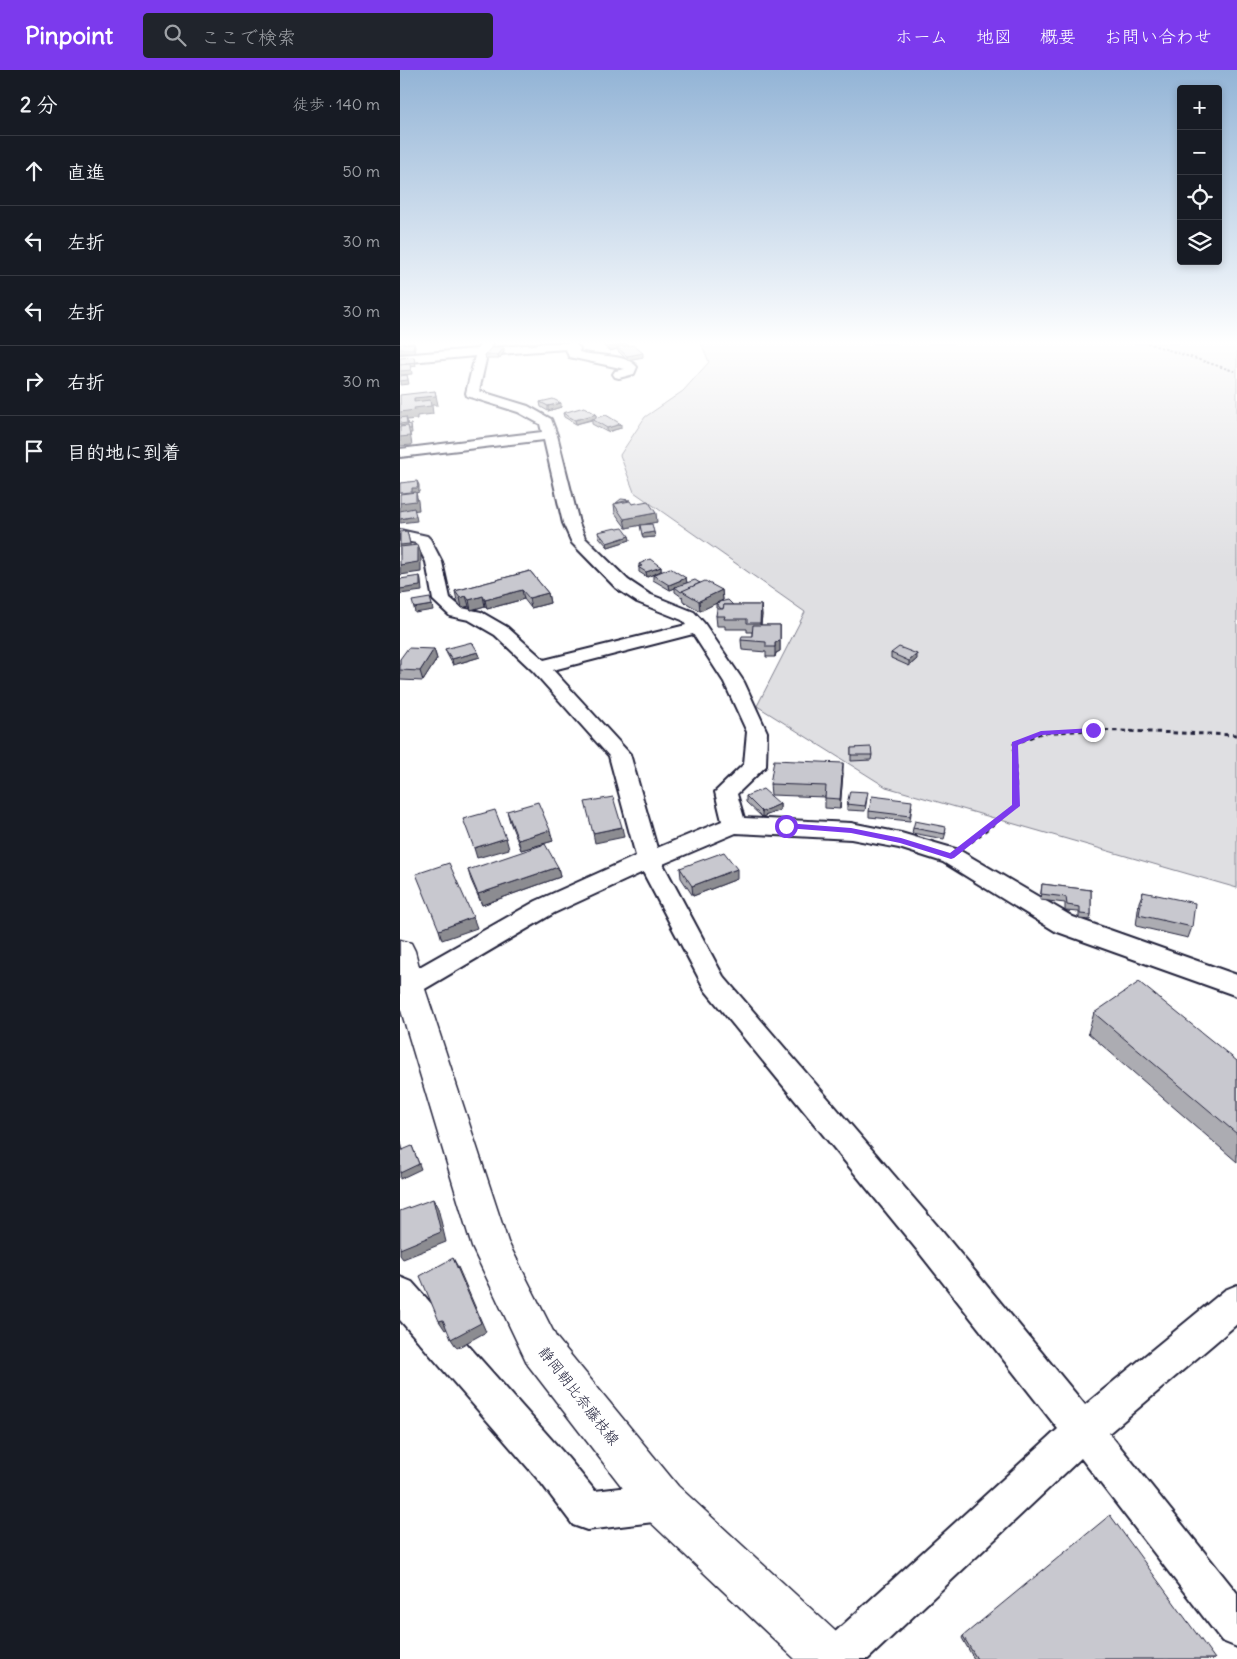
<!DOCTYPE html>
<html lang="ja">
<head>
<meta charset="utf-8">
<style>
	body { margin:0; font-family:Delius,"Klee One",sans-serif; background:#20242c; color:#f1f3f6 }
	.controls { position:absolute; right:15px; top:15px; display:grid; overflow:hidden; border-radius:5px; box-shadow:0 2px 8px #0003 }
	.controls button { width:45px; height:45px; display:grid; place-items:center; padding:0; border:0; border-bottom:1px solid #363941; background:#171b24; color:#f1f3f6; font:25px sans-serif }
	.stop { position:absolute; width:15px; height:15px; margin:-11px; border:4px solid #7c3aed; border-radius:50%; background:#fff }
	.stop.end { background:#7c3aed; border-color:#fff; box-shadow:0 1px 5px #0008 }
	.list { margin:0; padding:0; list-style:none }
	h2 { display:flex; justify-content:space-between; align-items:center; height:65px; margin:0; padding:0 20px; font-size:21px }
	h2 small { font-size:16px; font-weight:400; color:#9ea1a6 }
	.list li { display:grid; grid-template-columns:32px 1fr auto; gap:15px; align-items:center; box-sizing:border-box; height:70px; padding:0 20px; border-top:1px solid #363941 }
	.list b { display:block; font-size:19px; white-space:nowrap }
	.list em { font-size:16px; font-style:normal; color:#9ea1a6 }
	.icon { flex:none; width:28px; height:28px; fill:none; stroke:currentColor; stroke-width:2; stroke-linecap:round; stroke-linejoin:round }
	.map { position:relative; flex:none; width:837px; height:1589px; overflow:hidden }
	header { display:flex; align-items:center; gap:30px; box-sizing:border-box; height:70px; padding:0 25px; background:#7c3aed; color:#fff }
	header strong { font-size:24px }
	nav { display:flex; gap:28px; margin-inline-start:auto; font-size:18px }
	.search { width:350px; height:45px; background:#20242c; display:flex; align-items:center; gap:12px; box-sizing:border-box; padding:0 18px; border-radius:5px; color:#9ea1a6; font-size:19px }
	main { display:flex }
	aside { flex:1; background:#171b24 }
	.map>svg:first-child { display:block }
	.green { fill:#dfdfe2; stroke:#80808e }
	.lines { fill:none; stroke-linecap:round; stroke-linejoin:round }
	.street-casing { stroke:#22223b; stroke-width:4 }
	.secondary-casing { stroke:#22223b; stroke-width:3 }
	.path-far1 { stroke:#22223b; stroke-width:2; stroke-dasharray:2.5 2; stroke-linecap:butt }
	.path { stroke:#22223b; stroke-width:3; stroke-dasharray:4.5 4; stroke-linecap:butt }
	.street { fill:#fff; fill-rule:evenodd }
	.secondary { fill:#fff; fill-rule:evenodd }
	.wall { fill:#acacb2; stroke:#22223b }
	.shaded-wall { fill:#8c8c91; stroke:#22223b }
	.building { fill:#c8c8cf; stroke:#22223b }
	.route { fill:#7c3aed }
	.labels { text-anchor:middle; stroke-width:4; stroke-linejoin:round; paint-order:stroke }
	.near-street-label { font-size:15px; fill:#22223b; stroke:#fff }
</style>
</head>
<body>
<header>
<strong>Pinpoint</strong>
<div class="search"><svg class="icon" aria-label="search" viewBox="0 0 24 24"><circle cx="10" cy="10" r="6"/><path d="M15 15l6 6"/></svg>ここで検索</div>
<nav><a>ホーム</a><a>地図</a><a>概要</a><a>お問い合わせ</a></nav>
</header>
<main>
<aside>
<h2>2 分<small>徒歩 · 140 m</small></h2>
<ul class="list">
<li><svg class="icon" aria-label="ahead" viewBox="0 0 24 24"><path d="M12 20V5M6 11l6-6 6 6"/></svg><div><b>直進</b></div><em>50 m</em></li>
<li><svg class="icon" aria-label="left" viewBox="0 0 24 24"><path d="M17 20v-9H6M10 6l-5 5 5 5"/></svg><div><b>左折</b></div><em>30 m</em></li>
<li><svg class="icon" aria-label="left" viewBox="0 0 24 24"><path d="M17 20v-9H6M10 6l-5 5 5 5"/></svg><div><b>左折</b></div><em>30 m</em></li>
<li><svg class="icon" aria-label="right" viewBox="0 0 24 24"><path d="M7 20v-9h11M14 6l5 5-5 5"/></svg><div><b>右折</b></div><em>30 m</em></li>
<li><svg class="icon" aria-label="arrive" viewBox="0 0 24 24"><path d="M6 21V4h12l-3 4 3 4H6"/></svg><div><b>目的地に到着</b></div></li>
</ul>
</aside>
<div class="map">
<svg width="837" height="1589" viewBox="0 0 837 1589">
	<rect width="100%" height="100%" fill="#fff"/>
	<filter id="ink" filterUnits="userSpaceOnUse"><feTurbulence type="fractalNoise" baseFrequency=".02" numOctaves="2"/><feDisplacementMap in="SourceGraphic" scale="10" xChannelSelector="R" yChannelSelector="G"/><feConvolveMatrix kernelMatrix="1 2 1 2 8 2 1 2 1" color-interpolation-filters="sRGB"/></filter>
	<g filter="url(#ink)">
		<polygon class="green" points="301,273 837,273 837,818 486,717 357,636 405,542 234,422 220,385 245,347 283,321 309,292"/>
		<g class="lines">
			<g class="street-casing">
				<g id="street">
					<path d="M81,273H93L90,278L146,273H174L180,278L179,282C196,287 225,283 237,297L234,304L219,308L215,307L213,304L215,301L225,299L169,287L166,279L87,285L79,321L128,336L151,349L157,365L179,453L185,468L228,510L249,524L294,542L304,553L344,612L367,662L366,696L337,724L344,748L451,753L501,763L559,780L673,847L837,905V926L655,861L543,792L499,778L451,769L336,763L263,794L323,906L540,1159L685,1335L825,1220L837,1215V1254L709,1363L837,1523V1577L822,1571L681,1388L468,1589H416L422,1574L658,1359L518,1181L305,920L243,802L154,843L18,923L9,926L0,923V908L136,831L236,786L209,686L133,601L95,565L69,550L50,546L33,530L26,492L16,473L0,470V460L27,466L30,469L42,492L50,528L62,538L81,542L107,557L144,590L286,555L282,550L237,532L216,518L172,473L163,453L144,370L0,387V379L142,362L140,354L118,342L67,326L66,323L75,286L0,293V285L77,279ZM293,564L324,612L347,662L344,694L315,722L322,751L257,778L230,684L153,600Z"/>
					<polygon points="0,1207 12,1212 168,1388 195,1421 262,1413 276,1418 281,1432 276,1446 262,1451 187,1460 173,1455 142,1414 0,1250"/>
				</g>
			</g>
			<g class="secondary-casing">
				<polygon id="secondary" points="0,870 11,873 15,881 24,916 108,1172 156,1267 278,1416 447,1572 454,1589 395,1589 246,1448 128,1295 72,1177 0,937"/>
			</g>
			<polyline class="path-far1" points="747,273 837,302"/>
			<polyline class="path" points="571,772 616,736 614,674 641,663 693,660 837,665"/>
			<use href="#street" class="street"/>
			<use href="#secondary" class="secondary"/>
		</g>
		<g class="wall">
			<polygon points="204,273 227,276 243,287 227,290 218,281 217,279 210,281 205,277"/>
			<polygon points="104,282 99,289 86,289 85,285"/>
			<polygon points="140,332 161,337 148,341 141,337"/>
			<polygon points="163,343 196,344 196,348 221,358 207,362 192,354 192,350 176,354 164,347"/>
			<polygon points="214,434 232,434 257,452 245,454 254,462 255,467 243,468 240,455 226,458 215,443"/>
			<polygon points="217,459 229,466 230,470 208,477 199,467 198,462"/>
			<polygon points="239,494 261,497 261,501 286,508 287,513 300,513 322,520 323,530 318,532 333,535 361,535 362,545 361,555 380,555 380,581 376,583 375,587 366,587 366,582 342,580 341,570 352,566 352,562 347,562 347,559 325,559 325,556 317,556 316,546 318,539 316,538 316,533 300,541 283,531 282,526 282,527 275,522 275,518 270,520 253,510 253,505 254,504 247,507 239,502"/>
			<polygon points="130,501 148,523 150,533 131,538 124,529 87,539 85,536 71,540 69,536 62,538 57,531 55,521"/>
			<polygon points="34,579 37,589 23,611 0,610 0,589"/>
			<polygon points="45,579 78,582 80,587 53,595 47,584"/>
			<polygon points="491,583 517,589 509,596 491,588"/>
			<polygon points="451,678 472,685 471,690 451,691"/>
			<polygon points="443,703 440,739 425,738 425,727 371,725 370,714"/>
			<polygon points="346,726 380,734 380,740 362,747 346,732"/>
			<polygon points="467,728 465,741 447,740 447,734"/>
			<polygon points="512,736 510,751 469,747 469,741"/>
			<polygon points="107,741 153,771 121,780 110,752"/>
			<polygon points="513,758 546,762 544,769 512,763"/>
			<polygon points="158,797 160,807 82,835 71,810 68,800"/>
			<polygon points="280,798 337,809 293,826 281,808"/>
			<polygon points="642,814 691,820 691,845 690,850 679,849 679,842 665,841 665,833 640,830"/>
			<polygon points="743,822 792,857 788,868 736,856 739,832"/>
			<polygon points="694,943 837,991 837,1092 688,963"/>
			<polygon points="563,1566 815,1589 574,1589 562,1568"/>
		</g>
		<g class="shaded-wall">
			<polygon points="14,273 15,277 14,283 0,283 0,279"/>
			<polygon points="130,273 140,273 130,275"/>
			<polygon points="227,273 228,277 217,277 217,279 210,281 209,277"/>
			<polygon points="104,278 104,282 99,289 98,285"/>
			<polygon points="243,283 243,287 227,290 227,286"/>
			<polygon points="15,292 16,296 11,297 12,304 0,305 0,294"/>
			<polygon points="7,305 9,314 0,315 0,311"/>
			<polygon points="35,321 38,335 32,335 33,344 17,346 17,349 7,350 8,358 0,358 0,342 14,332 14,328"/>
			<polygon points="161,333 161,337 148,341 148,336"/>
			<polygon points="196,344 196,348 176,354 175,350"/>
			<polygon points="11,354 12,363 10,363 12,375 0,376 0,367"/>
			<polygon points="221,354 221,358 207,362 207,358"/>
			<polygon points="17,411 19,415 19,422 16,423 18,431 19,440 0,442 0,433 12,418"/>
			<polygon points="256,443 257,452 226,458 224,449"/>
			<polygon points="16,446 17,451 0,453 0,449"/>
			<polygon points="7,461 12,483 0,485 0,475"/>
			<polygon points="254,462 255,467 243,468 242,464"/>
			<polygon points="229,466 230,470 208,477 207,473"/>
			<polygon points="18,475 21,484 21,502 0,505 0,495"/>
			<polygon points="261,497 261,501 247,507 246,502"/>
			<polygon points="20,506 21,511 22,521 0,524 0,519"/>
			<polygon points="286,508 287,513 275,517 275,518 270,520 269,515"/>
			<polygon points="122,520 124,529 87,539 85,530"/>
			<polygon points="322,520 323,530 300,541 299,531"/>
			<polygon points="148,523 150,533 131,538 129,528"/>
			<polygon points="66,526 69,536 62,538 60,528"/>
			<polygon points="83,526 85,536 71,540 69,530"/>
			<polygon points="32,535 33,540 15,543 14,538"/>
			<polygon points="361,535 362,545 360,562 360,553"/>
			<polygon points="380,555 380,581 376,583 375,587 375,573"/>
			<polygon points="34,579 37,589 23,611 20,601"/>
			<polygon points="78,582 80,587 53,595 52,589"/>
			<polygon points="517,584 517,589 509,596 509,591"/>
			<polygon points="443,693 443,703 440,739 440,729"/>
			<polygon points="380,734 380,740 362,747 362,742"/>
			<polygon points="222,757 224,767 195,773 193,763"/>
			<polygon points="150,760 153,771 121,780 118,770"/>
			<polygon points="106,768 109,779 77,788 74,778"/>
			<polygon points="158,797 160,807 82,835 78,824"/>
			<polygon points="337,799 337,809 293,826 292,816"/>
			<polygon points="73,847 77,858 42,870 39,860"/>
			<polygon points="0,1069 3,1080 0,1082"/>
			<polygon points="12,1076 21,1099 0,1109 0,1103"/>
			<polygon points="33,1129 38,1138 46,1172 3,1189 0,1185 0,1179"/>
			<polygon points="53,1188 58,1197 86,1262 57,1278 51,1269"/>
			<polygon points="43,1250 49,1258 45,1260 39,1251"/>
		</g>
		<g class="building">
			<polygon points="14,273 13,279 0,279 0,274"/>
			<polygon points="205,273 227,273 209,277"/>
			<polygon points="233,275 243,283 227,286 217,277"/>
			<polygon points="91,278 104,278 98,285 85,285"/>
			<polygon points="14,287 15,292 0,294 0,288"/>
			<polygon points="10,294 11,300 0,301 0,295"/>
			<polygon points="7,305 8,310 0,311 0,306"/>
			<polygon points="35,321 36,326 14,328 14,332 30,330 31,336 14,338 15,340 0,342 0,325"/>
			<polygon points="153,329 161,333 148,336 140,332"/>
			<polygon points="184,337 196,344 175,350 163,343"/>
			<polygon points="206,345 221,354 207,358 192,349"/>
			<polygon points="6,347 7,353 0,354 0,348"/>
			<polygon points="11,354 11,359 9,359 8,356 0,357 0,356"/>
			<polygon points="8,356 10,366 0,367 0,357"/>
			<polygon points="17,411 18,418 12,418 12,422 0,423 0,413"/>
			<polygon points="16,422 16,431 0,433 0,424"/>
			<polygon points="221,429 230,430 216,433"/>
			<polygon points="230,431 232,434 248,431 256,443 224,449 214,434"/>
			<polygon points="14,438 16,446 0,449 0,441"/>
			<polygon points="252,454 254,462 242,464 240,455"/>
			<polygon points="216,458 217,459 223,458 229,466 207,473 198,462"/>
			<polygon points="7,461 10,474 0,475 0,462"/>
			<polygon points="18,475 18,492 0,495 0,477"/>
			<polygon points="250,489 261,497 246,502 238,497 242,496 239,494"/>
			<polygon points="270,498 286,508 269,515 253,505"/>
			<polygon points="130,501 148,523 129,528 122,520 85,530 83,526 69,530 66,526 60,528 55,521"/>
			<polygon points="20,506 20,516 0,519 0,509"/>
			<polygon points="295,510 300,513 281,522 275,517"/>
			<polygon points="305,511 322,520 299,531 282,521"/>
			<polygon points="30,528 32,535 14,538 12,531"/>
			<polygon points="328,530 333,535 324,535 323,539 321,539 316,533"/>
			<polygon points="324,535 361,535 360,553 347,553 347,549 324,549 325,546 316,546 317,539 323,539"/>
			<polygon points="353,555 380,555 380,571 375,573 375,577 366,577 366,572 341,570 342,566 352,566"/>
			<polygon points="72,572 78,582 52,589 45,579"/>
			<polygon points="499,577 517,584 509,591 491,583"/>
			<polygon points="8,578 34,579 20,601 0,600 0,589"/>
			<polygon points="471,677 472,685 451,685 451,678"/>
			<polygon points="374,690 443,693 440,729 425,728 426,716 370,714"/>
			<polygon points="363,719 380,734 362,742 346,726"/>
			<polygon points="450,721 468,722 465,736 447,734"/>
			<polygon points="472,726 512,731 510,746 469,741"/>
			<polygon points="213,727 222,757 193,763 185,732"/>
			<polygon points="138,732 150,760 118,770 107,741"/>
			<polygon points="95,740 106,768 74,778 63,749"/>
			<polygon points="515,751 546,757 545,764 513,758"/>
			<polygon points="145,774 158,797 78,824 68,800"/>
			<polygon points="324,782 337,799 292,816 280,798"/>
			<polygon points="49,793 73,847 39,860 16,804"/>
			<polygon points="642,814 691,820 691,845 680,844 680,837 667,835 666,827 641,824"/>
			<polygon points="743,822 795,833 792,857 739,845"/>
			<polygon points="739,912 837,991 837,1064 694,943"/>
			<polygon points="12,1076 19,1094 0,1103 0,1081"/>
			<polygon points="33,1129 41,1162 0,1179 0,1141"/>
			<polygon points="53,1188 81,1253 51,1269 43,1250 39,1251 20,1206"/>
			<polygon points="710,1445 815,1589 577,1589 563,1566"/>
		</g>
	</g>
	<linearGradient id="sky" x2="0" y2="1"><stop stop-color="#93b4d6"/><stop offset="0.55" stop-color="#fff"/><stop offset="1" stop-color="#fff" stop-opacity="0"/></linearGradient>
	<rect width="837" height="496" fill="url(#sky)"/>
	<polygon class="route" points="693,658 696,660 695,662 642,665 618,675 620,736 554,788 551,789 500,773 451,763 386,758 382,756 386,753 451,758 501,768 550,783 612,735 612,672 641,661"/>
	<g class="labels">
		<g class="near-street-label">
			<text transform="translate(179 1326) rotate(52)" y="5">静岡朝比奈藤枝線</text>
		</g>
	</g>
</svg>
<div class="controls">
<button>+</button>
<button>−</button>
<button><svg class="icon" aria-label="locate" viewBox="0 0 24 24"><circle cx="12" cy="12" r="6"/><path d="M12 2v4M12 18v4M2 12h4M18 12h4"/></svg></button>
<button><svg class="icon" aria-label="layers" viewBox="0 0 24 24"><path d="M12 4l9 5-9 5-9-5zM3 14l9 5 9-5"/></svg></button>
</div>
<div class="stop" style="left:386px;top:756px"></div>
<div class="stop end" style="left:693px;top:660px"></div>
</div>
</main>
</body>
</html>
